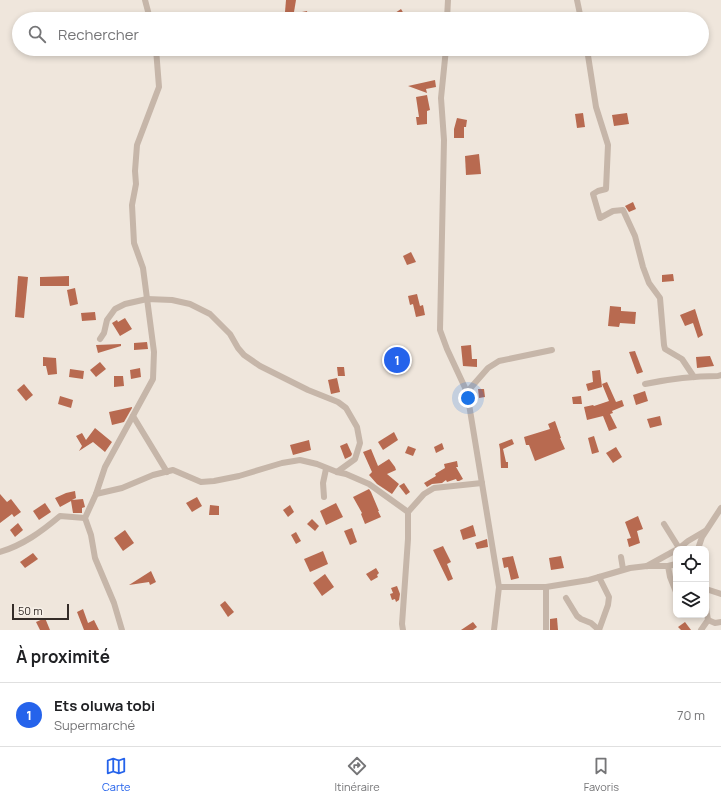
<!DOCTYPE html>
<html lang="fr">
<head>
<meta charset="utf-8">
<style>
	body { margin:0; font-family:Manrope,sans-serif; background:#f6f6f6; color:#202124 }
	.controls { position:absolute; right:12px; bottom:12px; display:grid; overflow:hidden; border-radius:8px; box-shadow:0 2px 6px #0003 }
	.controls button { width:36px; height:36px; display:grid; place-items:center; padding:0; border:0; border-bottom:1px solid #e0e0e0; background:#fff; color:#202124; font:20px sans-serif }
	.scale { position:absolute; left:12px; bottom:10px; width:57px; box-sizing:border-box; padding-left:4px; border:2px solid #342c28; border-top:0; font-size:11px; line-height:14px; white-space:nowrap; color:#342c28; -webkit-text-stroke:3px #f7f0e8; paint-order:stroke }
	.you { position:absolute; left:468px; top:398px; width:14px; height:14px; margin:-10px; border:3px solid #fff; border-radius:50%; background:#1a73e8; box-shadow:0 0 0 6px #1a73e833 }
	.badge { display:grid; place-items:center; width:26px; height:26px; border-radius:50%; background:#2563eb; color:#fff; font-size:13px; font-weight:700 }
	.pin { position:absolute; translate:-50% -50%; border:2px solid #fff; box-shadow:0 1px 4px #0006 }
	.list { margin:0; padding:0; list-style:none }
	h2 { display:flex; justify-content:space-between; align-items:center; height:52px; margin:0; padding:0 16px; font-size:17px }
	h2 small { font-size:13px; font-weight:400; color:#757577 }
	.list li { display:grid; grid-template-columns:26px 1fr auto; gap:12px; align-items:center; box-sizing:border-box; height:64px; padding:0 16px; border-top:1px solid #e0e0e0 }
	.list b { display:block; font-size:15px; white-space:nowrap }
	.list p { margin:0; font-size:13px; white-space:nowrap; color:#757577 }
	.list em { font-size:13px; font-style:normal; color:#757577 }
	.icon { flex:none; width:22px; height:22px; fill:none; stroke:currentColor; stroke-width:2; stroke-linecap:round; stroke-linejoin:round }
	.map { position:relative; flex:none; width:721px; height:630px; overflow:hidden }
	.search { position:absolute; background:#fff; box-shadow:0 2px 6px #0003; left:12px; right:12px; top:12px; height:44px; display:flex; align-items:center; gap:10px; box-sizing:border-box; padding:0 14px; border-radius:22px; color:#757577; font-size:15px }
	.sheet { height:116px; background:#fff }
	nav { display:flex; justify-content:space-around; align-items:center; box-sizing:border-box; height:56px; border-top:1px solid #e0e0e0; background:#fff; font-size:11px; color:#757577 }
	nav a { display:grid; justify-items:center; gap:2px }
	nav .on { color:#2563eb }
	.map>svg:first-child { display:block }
	.building { fill:#b86a50 }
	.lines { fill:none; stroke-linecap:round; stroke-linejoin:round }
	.minor { stroke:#c6b6a9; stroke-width:6 }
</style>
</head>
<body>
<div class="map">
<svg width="721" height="630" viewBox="0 0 721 630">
	<rect width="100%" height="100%" fill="#efe6dc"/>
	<g class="building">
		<polygon points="286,0 296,0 294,12 285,12"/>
		<polygon points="401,9 407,19 386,19"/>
		<polygon points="307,11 308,17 298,19 297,13"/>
		<polygon points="435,80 436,87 426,89 427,93 408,86"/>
		<polygon points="427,95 430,110 427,111 427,124 417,125 416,117 419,117 416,97"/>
		<polygon points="583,113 585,127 577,128 575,114"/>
		<polygon points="627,113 629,124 614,126 612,115"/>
		<polygon points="457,118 467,120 466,127 464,127 464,138 454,138 454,129"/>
		<polygon points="479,154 481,174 466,175 465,156"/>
		<polygon points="633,202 636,209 629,212 625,206"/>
		<polygon points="411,252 416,262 407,265 403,256"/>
		<polygon points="673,274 674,281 662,282 662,275"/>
		<polygon points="18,276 28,277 24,318 15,317"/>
		<polygon points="69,276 69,286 40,286 40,277"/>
		<polygon points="75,288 78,304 70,306 67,290"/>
		<polygon points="417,294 420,306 423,305 425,315 416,317 413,304 410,305 408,296"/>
		<polygon points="610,306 621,307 621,311 636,312 635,324 620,323 619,327 608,326"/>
		<polygon points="695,309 703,335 698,338 693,323 685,326 680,315"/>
		<polygon points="95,312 96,320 82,321 81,313"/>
		<polygon points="125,318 132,329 120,336 112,323 117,320 118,322"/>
		<polygon points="147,342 148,349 134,350 134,343"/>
		<polygon points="121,344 121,346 98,353 96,345"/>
		<polygon points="471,345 472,359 477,359 477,367 463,366 461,346"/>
		<polygon points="635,351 643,372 637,374 629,352"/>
		<polygon points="710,356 714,366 697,368 696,357"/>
		<polygon points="43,357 56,358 57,374 48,375 46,366 43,366"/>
		<polygon points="397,358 403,368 393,374 387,364"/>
		<polygon points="100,362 106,369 96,377 90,370"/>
		<polygon points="337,367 344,367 345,376 338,376"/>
		<polygon points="140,368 141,377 131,379 130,370"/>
		<polygon points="70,369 84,371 83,379 69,377"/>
		<polygon points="600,370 602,387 588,391 586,384 593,382 592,371"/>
		<polygon points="114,376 123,376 124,386 114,387"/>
		<polygon points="337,378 340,392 331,394 328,380"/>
		<polygon points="607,382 616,402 622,400 624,406 612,411 613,413 610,414 617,428 609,431 603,416 587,420 584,407 593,405 594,406 609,401 602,384"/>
		<polygon points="24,384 33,395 26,401 17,390"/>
		<polygon points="478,389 484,389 485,397 479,398"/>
		<polygon points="645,391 648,401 636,405 633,395"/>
		<polygon points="60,396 73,400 71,408 58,404"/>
		<polygon points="581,396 582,404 573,404 572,397"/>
		<polygon points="132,407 132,408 124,422 112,425 109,412"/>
		<polygon points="660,416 662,425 650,428 647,419"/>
		<polygon points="555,421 561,438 560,438 565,449 535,461 529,445 526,445 524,437 550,429 548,424"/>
		<polygon points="95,428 112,442 105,452 93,442 79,451 82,446 76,436 82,433 86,440"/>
		<polygon points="394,432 398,440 383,450 378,442"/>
		<polygon points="594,436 599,452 592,454 588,438"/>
		<polygon points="512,439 514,444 503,449 506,462 508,462 508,468 501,468 500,449 499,444"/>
		<polygon points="309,440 311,450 293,455 290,445"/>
		<polygon points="347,443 352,454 351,456 345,459 340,446"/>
		<polygon points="442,443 444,449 436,453 434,447"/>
		<polygon points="408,446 416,449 413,456 405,453"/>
		<polygon points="616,447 622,457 613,463 606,453"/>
		<polygon points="371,449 378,466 389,459 395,467 396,470 387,474 399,484 392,494 377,484 369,475 372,472 363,452"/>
		<polygon points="457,461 458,467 456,467 463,479 459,481 457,481 456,479 447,482 446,480 442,483 432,484 427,487 424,483 436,476 435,474 445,468 444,464"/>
		<polygon points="404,483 410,492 406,495 399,486"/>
		<polygon points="369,489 371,492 379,511 378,511 381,517 365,524 361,514 362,513 353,497"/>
		<polygon points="75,491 76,498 72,500 83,499 85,507 82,508 82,513 73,513 71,501 60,507 55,498 66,493"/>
		<polygon points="0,494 7,502 11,499 21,512 14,517 12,514 0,523"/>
		<polygon points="197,497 202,506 192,512 186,503"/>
		<polygon points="45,503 51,512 39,520 33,511"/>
		<polygon points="336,503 343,517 326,525 320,511"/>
		<polygon points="210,505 219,506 219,515 209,515"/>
		<polygon points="290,505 294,512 288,517 283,510"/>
		<polygon points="638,516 643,529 637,531 640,543 629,547 627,539 631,538 625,522"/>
		<polygon points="312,519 319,526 315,531 307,524"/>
		<polygon points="18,523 23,530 15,537 10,530"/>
		<polygon points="473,525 476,536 463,540 460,530"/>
		<polygon points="352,528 357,542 350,545 344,531"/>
		<polygon points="125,530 134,543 123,551 114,538"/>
		<polygon points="296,532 301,541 296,544 291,535"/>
		<polygon points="487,539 488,547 477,549 475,543"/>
		<polygon points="443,546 451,562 447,564 453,579 448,581 433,550"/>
		<polygon points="323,551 328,564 310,572 304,559"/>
		<polygon points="33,553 38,559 25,568 20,562"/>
		<polygon points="513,556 519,578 511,580 508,567 504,568 502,558"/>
		<polygon points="561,556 564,568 551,570 549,558"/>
		<polygon points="376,568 379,573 377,575 378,577 371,581 366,574"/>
		<polygon points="151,571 156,582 150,585 149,582 129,585"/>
		<polygon points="325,574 334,587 322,596 313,583"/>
		<polygon points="397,586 400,594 399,600 396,602 395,599 392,600 390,594 393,593 391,588"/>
		<polygon points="225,601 234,612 228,617 220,605"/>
		<polygon points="83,609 88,623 94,620 99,630 84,630 77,612"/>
		<polygon points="45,618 50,630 40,630 36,622"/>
		<polygon points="557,618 558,630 550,630 550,619"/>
		<polygon points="473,622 477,627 473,630 461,630"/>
		<polygon points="685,622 691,630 681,630 678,627"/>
	</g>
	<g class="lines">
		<g class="minor">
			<polyline points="145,0 150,19"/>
			<polyline points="577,0 581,19"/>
			<polyline points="447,19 448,0"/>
			<polyline points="446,49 441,98 444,140 440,330 447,349 467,392 499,587 494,630"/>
			<polyline points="587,49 596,107 608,145 606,189 598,191 593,194 600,218 613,211 623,210 635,236 643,267 649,283 660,298 664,345 665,349 682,359 694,377"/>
			<polyline points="100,339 104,333 107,320 115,309 125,304 147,299 172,300 190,304 210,314 230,334 238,348 244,355 260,366 308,390 338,402 346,408 357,427 360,443 355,459 337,472"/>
			<path d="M645,384C669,379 694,376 718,376L721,375"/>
			<polyline points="467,392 488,368 499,361 552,350"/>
			<polyline points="133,416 167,472"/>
			<polyline points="96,494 122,488 153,475 173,470 201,482 214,481 239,476 282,463 300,460 317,464 337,472 346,474 369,484 408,512"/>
			<polyline points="324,497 323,483 326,469"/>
			<polyline points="664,524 679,548"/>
			<polyline points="678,549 688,541 705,531"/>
			<polyline points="698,549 702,537 721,508"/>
			<path d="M0,552C23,545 41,532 60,516L85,518"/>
			<polyline points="621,557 623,569"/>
			<polyline points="647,566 676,550"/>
			<polyline points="668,566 670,577 676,592"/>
			<polyline points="599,577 609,597 608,605 599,630"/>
			<polyline points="499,587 546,587 589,580 630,568 647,566 668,566 676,564"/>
			<polyline points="546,587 546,630"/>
			<polyline points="706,589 721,594"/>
			<polyline points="566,598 577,616 581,619 591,623 599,630"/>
			<polyline points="708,620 715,623 721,622"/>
			<polyline points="122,630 114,603 95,558 91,535 85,518 96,494 105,467 153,379 154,352 143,268 134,243 132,205 136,184 135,171 137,145 159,87 156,49"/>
			<polyline points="403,630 402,624 408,539 408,512 424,494 434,488 482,483"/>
			<polyline points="701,630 708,620 706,608"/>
		</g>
	</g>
</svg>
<div class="controls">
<button><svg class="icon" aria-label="locate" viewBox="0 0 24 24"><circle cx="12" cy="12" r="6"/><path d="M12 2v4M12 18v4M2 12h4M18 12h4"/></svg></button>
<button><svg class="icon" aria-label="layers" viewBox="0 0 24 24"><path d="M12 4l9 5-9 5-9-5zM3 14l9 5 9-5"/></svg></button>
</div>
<div class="scale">50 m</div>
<div class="you"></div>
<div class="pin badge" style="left:397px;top:360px">1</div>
<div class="search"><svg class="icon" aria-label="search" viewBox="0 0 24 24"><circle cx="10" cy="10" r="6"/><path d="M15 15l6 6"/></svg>Rechercher</div>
</div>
<section class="sheet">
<h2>À proximité<small></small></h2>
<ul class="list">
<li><span class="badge">1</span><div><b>Ets oluwa tobi</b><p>Supermarché</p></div><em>70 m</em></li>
</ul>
</section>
<nav>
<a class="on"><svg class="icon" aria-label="map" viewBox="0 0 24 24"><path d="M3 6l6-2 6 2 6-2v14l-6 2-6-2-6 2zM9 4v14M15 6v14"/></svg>Carte</a>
<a><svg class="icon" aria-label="directions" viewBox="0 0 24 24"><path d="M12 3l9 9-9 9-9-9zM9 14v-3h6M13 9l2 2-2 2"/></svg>Itinéraire</a>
<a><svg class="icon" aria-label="saved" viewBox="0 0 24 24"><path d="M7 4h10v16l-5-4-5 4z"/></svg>Favoris</a>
</nav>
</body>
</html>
